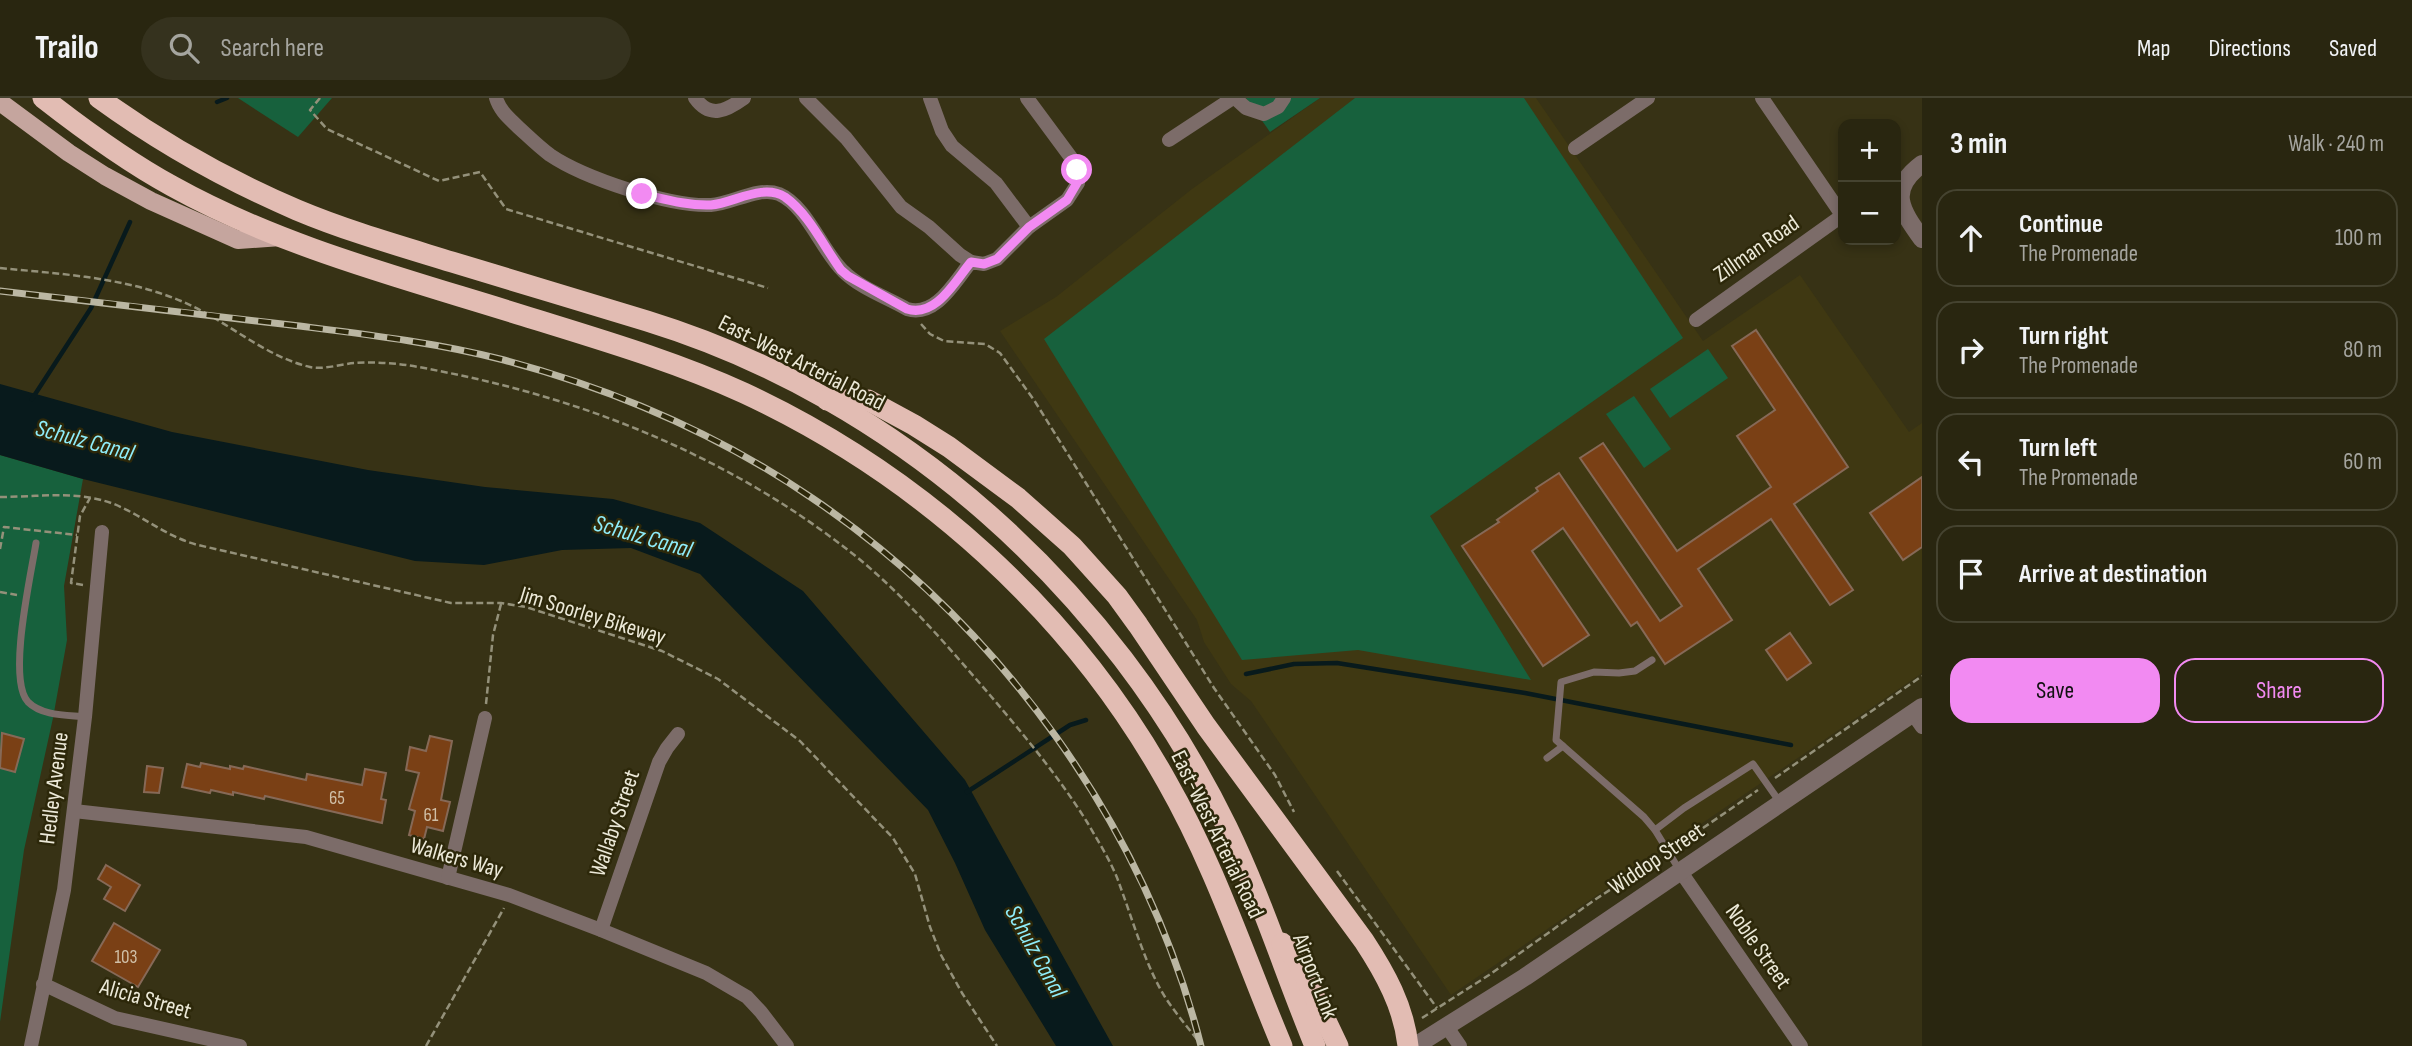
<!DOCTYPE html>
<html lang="en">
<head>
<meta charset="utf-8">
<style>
	body { margin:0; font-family:"Sofia Sans Condensed",sans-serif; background:#35321e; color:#f1f3f6 }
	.controls { position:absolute; right:21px; top:21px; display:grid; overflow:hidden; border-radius:14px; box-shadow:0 4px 10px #0003 }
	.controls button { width:63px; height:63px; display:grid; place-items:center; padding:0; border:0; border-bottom:2px solid #454330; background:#292610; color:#f1f3f6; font:35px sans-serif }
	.stop { position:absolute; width:21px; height:21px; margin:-16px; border:5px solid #f28af2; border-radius:50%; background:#fff }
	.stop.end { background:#f28af2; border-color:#fff; box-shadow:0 2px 7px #0008 }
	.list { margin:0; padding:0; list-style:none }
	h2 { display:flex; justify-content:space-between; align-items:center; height:91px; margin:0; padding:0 28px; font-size:30px }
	h2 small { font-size:23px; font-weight:400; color:#a5a59f }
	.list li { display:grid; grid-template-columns:46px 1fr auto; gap:21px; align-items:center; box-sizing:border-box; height:98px; margin:0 14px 14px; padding:0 14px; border:2px solid #454330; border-radius:21px }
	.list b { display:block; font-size:26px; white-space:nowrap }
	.list p { margin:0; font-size:23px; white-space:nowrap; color:#a5a59f }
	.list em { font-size:23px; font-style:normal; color:#a5a59f }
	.actions { display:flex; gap:14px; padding:21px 28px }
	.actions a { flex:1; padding:16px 0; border:2px solid #f28af2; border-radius:21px; text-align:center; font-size:24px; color:#f28af2 }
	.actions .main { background:#f28af2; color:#111 }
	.icon { flex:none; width:38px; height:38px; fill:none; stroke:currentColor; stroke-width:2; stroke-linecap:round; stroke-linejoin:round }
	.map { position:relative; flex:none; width:1922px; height:948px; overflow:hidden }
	header { display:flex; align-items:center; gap:42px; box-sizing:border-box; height:98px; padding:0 35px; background:#292610; border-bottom:2px solid #454330 }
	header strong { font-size:33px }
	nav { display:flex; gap:38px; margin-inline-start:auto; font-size:24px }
	.search { width:490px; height:63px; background:#35321e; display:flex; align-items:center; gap:18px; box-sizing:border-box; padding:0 24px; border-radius:38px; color:#a5a59f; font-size:26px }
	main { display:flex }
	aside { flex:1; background:#292610 }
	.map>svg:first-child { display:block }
	.built { fill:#3f3812 }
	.green { fill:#17613d }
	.water { fill:#081a1c }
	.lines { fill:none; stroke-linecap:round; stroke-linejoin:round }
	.stream { stroke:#081a1c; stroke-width:4.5 }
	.building { fill:#7a4015; stroke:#866957; stroke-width:2 }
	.path { stroke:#94917a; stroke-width:2.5; stroke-dasharray:7 3.5; stroke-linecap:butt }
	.service { stroke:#7c6c69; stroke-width:7 }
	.minor { stroke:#7c6c69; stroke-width:14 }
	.tertiary { stroke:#7c6c69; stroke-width:18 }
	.primary { stroke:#c5a59e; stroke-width:18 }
	.motorway { stroke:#e2bcb3; stroke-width:21 }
	.rail-casing { stroke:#bbb7a3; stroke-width:7 }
	.rail { stroke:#2d280a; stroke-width:4.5; stroke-dasharray:13; stroke-linecap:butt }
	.route { stroke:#f28af2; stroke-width:9 }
	.labels { text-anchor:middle; stroke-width:5; stroke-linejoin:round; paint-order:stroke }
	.number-label { font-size:19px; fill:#d0bfa7 }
	.street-label { font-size:23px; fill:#ece9d8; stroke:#2d280a }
	.water-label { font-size:24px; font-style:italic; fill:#8fedfa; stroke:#2d280a }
</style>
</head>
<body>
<header>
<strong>Trailo</strong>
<div class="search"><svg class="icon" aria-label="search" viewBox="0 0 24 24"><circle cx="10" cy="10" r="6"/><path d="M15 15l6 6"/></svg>Search here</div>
<nav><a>Map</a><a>Directions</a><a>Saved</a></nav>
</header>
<main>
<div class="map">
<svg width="1922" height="948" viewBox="0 0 1922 948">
	<rect width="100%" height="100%" fill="#373215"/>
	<polygon class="built" points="1320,0 1536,0 1703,243 1800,177 1909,334 1922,325 1922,575 1451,897 1251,603 1231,586 1204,544 1197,522 1000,233 1056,199 1192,91"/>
	<g class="green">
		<polygon points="238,0 332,0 298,39"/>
		<polygon points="1246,0 1320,0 1270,34"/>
		<polygon points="1355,0 1524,0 1683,240 1430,418 1531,582 1358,552 1242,562 1044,241"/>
		<polygon points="1708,251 1728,280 1670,320 1650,291"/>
		<polygon points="1634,298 1671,351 1644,370 1606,316"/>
		<polygon points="0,357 83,381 64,488 67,542 53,620 24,752 0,924"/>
	</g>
	<polygon class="water" points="0,286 172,334 368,372 485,389 613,401 700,425 803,493 965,682 1113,948 1056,948 985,832 955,765 928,712 700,476 631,450 562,452 484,467 415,463 83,381 0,357"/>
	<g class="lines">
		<g class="stream">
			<polyline points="217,4 227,0"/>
			<polyline points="32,301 91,210 130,124"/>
			<polyline points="1246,576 1294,566 1337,565 1525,595 1791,647"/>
			<polyline points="967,694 1070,627 1086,622"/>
		</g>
	</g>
	<g class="building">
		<polygon points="1756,232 1848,369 1794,406 1853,492 1830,507 1771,421 1698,471 1732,522 1665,566 1637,524 1631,528 1563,430 1532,453 1589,537 1543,568 1462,448 1499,424 1497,422 1538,393 1536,390 1559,375 1660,523 1682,508 1580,360 1603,345 1677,453 1771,389 1737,338 1775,312 1732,248"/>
		<polygon points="1922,379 1922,449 1903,462 1870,415"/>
		<polygon points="1790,535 1811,565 1787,582 1766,552"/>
		<polygon points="2,635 24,641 15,674 0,670"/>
		<polygon points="430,638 452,643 441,702 450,704 443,733 427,729 424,741 409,737 415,713 409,711 419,675 406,672 410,649 426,653"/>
		<polygon points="201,665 230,671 230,668 243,671 244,668 306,682 307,676 362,687 365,671 386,675 381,701 386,702 382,725 265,698 264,701 233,694 233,697 211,692 210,695 182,689 187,666 200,669"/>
		<polygon points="147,668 163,670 159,695 144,694"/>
		<polygon points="106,767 140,787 125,813 104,801 111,789 98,781"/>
		<polygon points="114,825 160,852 138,889 92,863"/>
	</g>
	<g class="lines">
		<g class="path">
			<polyline points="320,0 310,12 327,31 439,83 480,74 506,111 768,190"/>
			<path d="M0,170C60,176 124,179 181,203C225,221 263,258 310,269C324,272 341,266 355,265C383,263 412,267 439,273C585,301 726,358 844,449C898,490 945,545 989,596C1024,637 1059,679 1087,724C1098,743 1112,765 1119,785C1132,820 1146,869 1165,899C1176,916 1190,932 1202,948"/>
			<polyline points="921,226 930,236 944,243 985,246 1000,255 1034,302 1214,590 1275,677 1294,714"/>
			<path d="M0,399C38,399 77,392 114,406C143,418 167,439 198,447L451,505H501L526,509L662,553L718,581L800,643L893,740L915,776L930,829L941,857L962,895L997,948"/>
			<polyline points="0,451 4,429 77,437"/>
			<polyline points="83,487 71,485 80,418 90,400"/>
			<polyline points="0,494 17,497"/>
			<polyline points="486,606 493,537 501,506"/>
			<polyline points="1775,680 1922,578"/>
			<polyline points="1677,748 1758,692"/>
			<polyline points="1337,773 1437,910"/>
			<polyline points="1422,920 1489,877 1596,801 1660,759"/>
			<polyline points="426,948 504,810"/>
		</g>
		<g class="service">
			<path d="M36,445C31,477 7,581 28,604C42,618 67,617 85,619"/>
			<polyline points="1652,562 1635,573 1619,575 1594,574 1561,584 1556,642 1644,719 1655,732 1680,773"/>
			<polyline points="1547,660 1563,648"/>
			<polyline points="1655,732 1684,710 1753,666 1779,703"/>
		</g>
		<g class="minor">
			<path d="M496,0C500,13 509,20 518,29C529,39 539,49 550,57C584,80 670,109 711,107C732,106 758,88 779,96C807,108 822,153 843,173C860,190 886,199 907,211C936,220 955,183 971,164L984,166L997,161L1029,129L1067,102L1078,85V79L1075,65L1027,0"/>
			<path d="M695,0C710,21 726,13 744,0"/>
			<polyline points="806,0 846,40 901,109 929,129 960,157 971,164"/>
			<polyline points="930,0 942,33 952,48 996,85 1029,129"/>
			<polyline points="1235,0 1246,10 1264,16 1278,9 1284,0"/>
			<polyline points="1762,0 1842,117"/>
			<polyline points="1169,42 1233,0"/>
			<polyline points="1575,50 1648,0"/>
			<polyline points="1696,222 1843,117"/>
			<polyline points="1912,615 1922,629"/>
			<polyline points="74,713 306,739 509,797 601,832 706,875 747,899 761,914 787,948"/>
			<polyline points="1681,774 1801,948"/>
			<polyline points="448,780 485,620"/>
			<polyline points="601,832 659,664 667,650 678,636"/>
			<polyline points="43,886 115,920 240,948"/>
			<polyline points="1447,929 1460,948"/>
			<polyline points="31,948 64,792 85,619 102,434"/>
		</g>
		<g class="tertiary">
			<path d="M1922,66C1887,92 1901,112 1922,141"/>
			<polyline points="1415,948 1525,879 1922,609"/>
		</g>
		<polyline class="primary" points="0,4 69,55 105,78 151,103 238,142 281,139"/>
		<g class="motorway">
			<path d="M43,0C84,32 126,63 172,88C285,151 411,182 534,221C605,243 676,264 744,295C920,377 1072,514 1167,684C1215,768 1245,860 1282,948"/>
			<path d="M99,0C161,45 227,82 297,112C347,133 400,148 452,164C517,184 582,203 647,223C900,301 1111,492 1227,729C1261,799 1285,875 1315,948"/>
			<path d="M827,302H868L914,327L949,349L1018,400L1072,448L1117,498L1138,527L1206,628L1364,843C1385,875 1404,909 1408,948"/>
			<polyline points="1282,845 1297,862 1338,948"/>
		</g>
		<g class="rail-casing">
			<path id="rail" d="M0,193C97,204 194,215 291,227C362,236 434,244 504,262C613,291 718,336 812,400C1000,527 1145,727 1201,948"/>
		</g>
		<use href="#rail" class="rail"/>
	</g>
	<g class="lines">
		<path class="route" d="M642,96C664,101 688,108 711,107C734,105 763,85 785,99C809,116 824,149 841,172L848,178L907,211C936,220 955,183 971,164L984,166L997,161L1029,129L1067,102L1077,85V72"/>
	</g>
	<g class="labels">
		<g class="number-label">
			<text x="337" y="706">65</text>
			<text x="431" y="723">61</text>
			<text x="126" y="865">103</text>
		</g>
		<g class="street-label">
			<text transform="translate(1756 150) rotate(-35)" y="8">Zillman Road</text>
			<text transform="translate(802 264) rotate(27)" y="8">East-West Arterial Road</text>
			<text transform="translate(593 517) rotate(17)" y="8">Jim Soorley Bikeway</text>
			<text transform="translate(53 690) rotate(-83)" y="8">Hedley Avenue</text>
			<text transform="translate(614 725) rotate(-71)" y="8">Wallaby Street</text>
			<text transform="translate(1218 736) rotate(64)" y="8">East-West Arterial Road</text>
			<text transform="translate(457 759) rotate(16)" y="8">Walkers Way</text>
			<text transform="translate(1656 760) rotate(-34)" y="8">Widdop Street</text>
			<text transform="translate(1759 848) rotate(55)" y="8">Noble Street</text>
			<text transform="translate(1316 878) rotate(69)" y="8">Airport Link</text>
			<text transform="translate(146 900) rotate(16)" y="8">Alicia Street</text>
		</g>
		<g class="water-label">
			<text transform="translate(85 342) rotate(15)" y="8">Schulz Canal</text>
			<text transform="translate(643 438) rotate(16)" y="8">Schulz Canal</text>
			<text transform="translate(1036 853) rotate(61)" y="8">Schulz Canal</text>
		</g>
	</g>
</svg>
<div class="controls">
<button>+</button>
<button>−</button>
</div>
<div class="stop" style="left:1077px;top:72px"></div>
<div class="stop end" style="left:642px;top:96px"></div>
</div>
<aside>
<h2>3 min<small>Walk · 240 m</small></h2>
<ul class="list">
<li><svg class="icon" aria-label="ahead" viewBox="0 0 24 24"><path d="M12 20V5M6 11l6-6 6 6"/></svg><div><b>Continue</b><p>The Promenade</p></div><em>100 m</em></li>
<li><svg class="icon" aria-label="right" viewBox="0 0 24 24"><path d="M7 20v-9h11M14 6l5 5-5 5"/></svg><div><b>Turn right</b><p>The Promenade</p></div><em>80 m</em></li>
<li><svg class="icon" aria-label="left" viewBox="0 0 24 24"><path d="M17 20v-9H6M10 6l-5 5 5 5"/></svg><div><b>Turn left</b><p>The Promenade</p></div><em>60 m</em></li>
<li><svg class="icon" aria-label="arrive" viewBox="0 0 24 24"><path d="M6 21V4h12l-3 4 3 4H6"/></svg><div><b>Arrive at destination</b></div></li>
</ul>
<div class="actions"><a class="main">Save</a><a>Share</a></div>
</aside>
</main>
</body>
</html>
